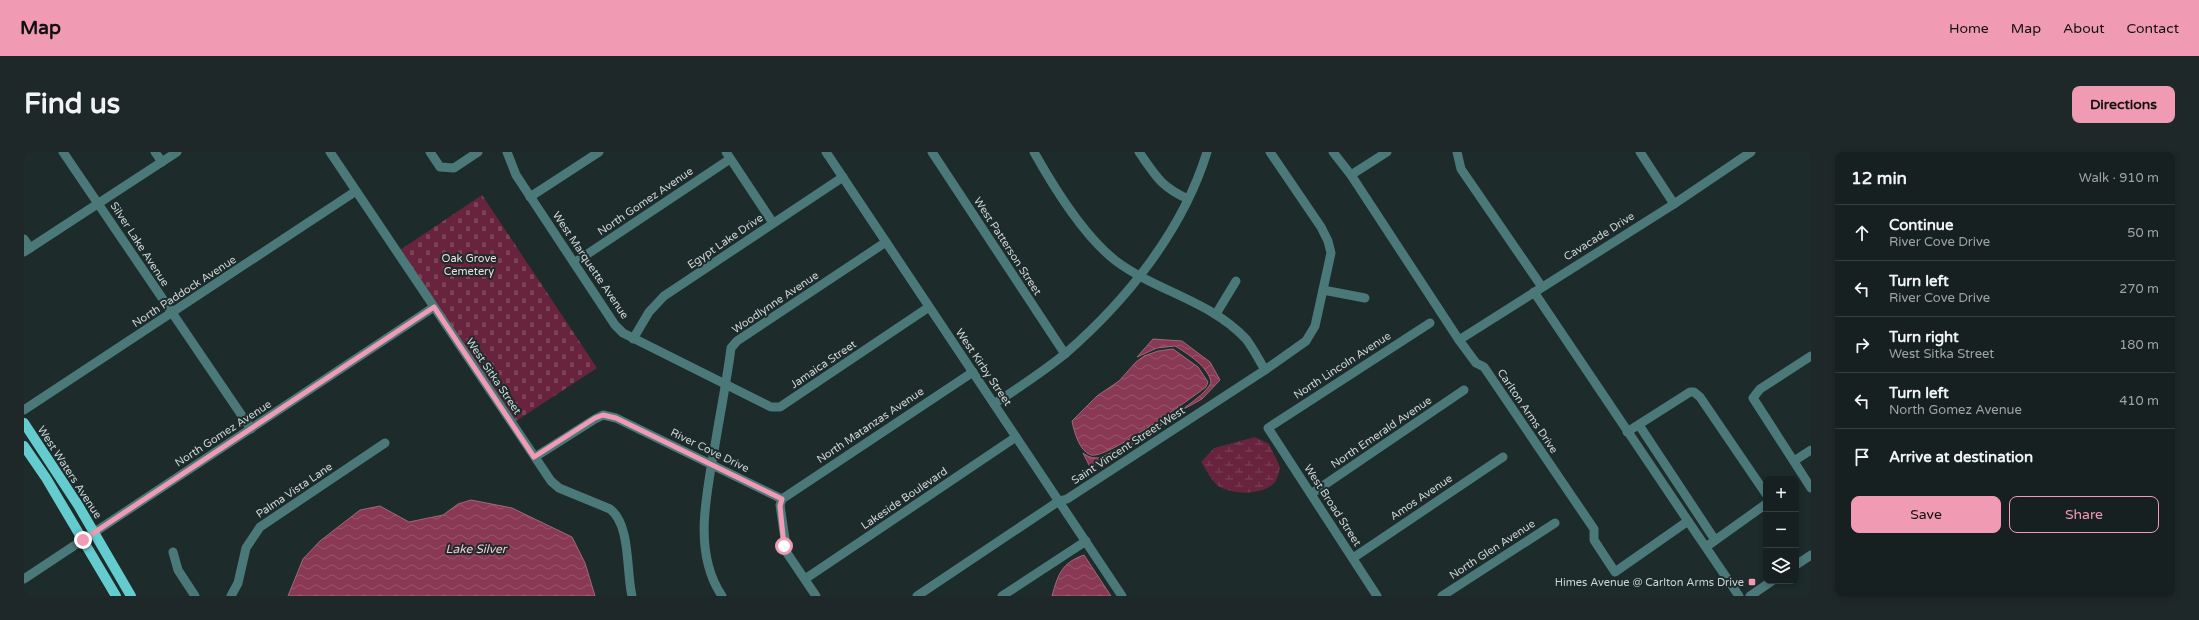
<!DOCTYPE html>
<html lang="en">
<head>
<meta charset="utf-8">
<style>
	body { margin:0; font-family:"Varela Round",sans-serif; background:#1f2829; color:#f1f3f6 }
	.controls { position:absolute; right:12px; bottom:12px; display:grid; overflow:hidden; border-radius:8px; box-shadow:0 2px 6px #0003 }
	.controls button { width:36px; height:36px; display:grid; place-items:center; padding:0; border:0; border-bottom:1px solid #353e3e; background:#162020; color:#f1f3f6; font:20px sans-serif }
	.stop { position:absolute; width:12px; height:12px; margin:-9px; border:3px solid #f19ab3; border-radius:50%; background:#fff }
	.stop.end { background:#f19ab3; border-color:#fff; box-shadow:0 1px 4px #0008 }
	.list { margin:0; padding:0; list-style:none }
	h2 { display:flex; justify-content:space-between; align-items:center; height:52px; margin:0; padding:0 16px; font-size:17px }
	h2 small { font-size:13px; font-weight:400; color:#9ea3a5 }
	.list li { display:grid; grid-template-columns:26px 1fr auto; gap:12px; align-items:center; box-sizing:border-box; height:56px; padding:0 16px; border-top:1px solid #353e3e }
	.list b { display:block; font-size:15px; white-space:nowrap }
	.list p { margin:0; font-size:13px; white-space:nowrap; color:#9ea3a5 }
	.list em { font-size:13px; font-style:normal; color:#9ea3a5 }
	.actions { display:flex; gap:8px; padding:12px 16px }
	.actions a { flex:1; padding:9px 0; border:1px solid #f19ab3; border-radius:8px; text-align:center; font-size:14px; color:#f19ab3 }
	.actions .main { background:#f19ab3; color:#111 }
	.icon { flex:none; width:22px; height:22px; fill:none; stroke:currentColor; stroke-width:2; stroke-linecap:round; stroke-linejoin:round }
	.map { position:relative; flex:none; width:1787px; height:444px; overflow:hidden; border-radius:8px }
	header { display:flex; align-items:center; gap:24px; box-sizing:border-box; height:56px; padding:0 20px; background:#f19ab3; color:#111 }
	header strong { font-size:19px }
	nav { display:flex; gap:22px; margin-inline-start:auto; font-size:14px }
	.intro { display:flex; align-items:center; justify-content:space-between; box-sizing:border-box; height:96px; padding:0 24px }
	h1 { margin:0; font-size:28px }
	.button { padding:10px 18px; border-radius:8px; background:#f19ab3; color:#111; font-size:14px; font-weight:700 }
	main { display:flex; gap:24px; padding:0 24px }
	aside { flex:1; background:#162020; border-radius:8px; box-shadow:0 2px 6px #0003 }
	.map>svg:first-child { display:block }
	.wetland { fill:url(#wetland-marsh) }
	.cemetery { fill:url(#cemetery-stones) }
	.water { fill:url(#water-waves); stroke:#9d687a }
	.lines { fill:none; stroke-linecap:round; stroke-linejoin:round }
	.minor { stroke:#4b797a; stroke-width:9 }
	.major { stroke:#64cbce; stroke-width:10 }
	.route { stroke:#f19ab3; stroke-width:5 }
	.poi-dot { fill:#f19ab3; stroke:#1d2b2b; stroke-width:1.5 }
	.labels { text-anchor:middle; stroke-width:4; stroke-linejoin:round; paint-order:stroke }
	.street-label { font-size:11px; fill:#ccd4d4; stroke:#1d2b2b }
	.park-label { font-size:11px; fill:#f3dae0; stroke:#1d2b2b }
	.poi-label { font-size:11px; fill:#ccd4d4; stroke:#1d2b2b; text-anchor:end }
	.water-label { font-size:12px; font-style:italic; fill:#f6c6d2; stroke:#1d2b2b }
</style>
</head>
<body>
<header>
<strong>Map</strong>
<nav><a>Home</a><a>Map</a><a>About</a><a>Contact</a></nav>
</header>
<div class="intro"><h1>Find us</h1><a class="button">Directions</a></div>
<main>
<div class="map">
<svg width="1787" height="444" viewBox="0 0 1787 444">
	<defs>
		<pattern id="wetland-marsh" width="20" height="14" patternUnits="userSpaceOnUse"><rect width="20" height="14" fill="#67243c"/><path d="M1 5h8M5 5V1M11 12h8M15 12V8" fill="none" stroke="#7c4357"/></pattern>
		<pattern id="cemetery-stones" width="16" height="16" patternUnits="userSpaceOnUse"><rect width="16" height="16" fill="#67243c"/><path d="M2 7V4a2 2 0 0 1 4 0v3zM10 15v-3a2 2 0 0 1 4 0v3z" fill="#7c4357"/></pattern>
		<pattern id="water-waves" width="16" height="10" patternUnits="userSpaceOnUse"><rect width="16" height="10" fill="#893954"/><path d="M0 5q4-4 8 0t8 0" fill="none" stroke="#98556c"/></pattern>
	</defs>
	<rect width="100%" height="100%" fill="#1d2b2b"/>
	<path class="wetland" d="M1231,285L1245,292L1256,315C1255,319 1254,326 1251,330C1240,344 1206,343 1193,333C1187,328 1182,317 1177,310L1190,296Z"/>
	<polygon class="cemetery" points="458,43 573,216 492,269 376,98"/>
	<g class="water">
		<path d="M1129,187L1158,189L1186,210L1196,228L1178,247L1158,258L1093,305L1066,315L1059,301C1070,309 1077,306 1088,300C1109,288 1178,250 1187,231C1186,216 1163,201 1151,194L1133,196L1113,205Z"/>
		<path d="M1149,197L1174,215L1184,230L1182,235C1166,247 1082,308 1067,303C1055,299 1050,279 1048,269L1073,244L1095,229L1112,210L1120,204L1134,199Z"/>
		<polygon points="447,348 488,356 548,385 561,411 571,444 264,444 279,407 296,389 336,358 356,354 385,370 419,363 434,352"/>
		<path d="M1060,403L1087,444H1028C1034,423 1037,411 1060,403Z"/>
	</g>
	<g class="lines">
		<g class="minor">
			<polyline points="39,0 227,277"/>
			<polyline points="131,0 138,10"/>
			<path d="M306,0L527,329L535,336L586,357C607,373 602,419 608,444"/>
			<polyline points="406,0 416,15 430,16 454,0"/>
			<polyline points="483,0 492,23 591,173 599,181 747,255 756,255 905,155"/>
			<polyline points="702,0 749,71"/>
			<polyline points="802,0 1098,444"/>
			<polyline points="908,0 1041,202"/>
			<path d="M1010,0C1029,34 1061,85 1092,109C1132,139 1187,149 1222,187C1229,196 1235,208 1241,218"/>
			<path d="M1115,0C1132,24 1136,34 1164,47"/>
			<polyline points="1309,0 1327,23 1435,188 1452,211 1460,215 1570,377 1570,388 1591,420 1664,369 1715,444"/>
			<polyline points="1433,0 1437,17 1518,135"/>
			<polyline points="1616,0 1650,52"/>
			<polyline points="1327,23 1363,0"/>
			<polyline points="506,45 575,0"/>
			<polyline points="0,87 6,96"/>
			<polyline points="0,100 153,0"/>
			<polyline points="550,111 706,7"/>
			<polyline points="1299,138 1341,146"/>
			<polyline points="1510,140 1664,369"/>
			<polyline points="1192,162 1212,129"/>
			<polyline points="609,187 625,160 640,144 819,25"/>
			<polyline points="1435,188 1650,52 1727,0"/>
			<polyline points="1787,204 1736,237 1729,246 1787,336"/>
			<path d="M970,252C994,236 1019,220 1042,201C1103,148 1159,78 1183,0"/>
			<polyline points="0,258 332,39"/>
			<polyline points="1615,273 1691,388"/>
			<polyline points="1603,280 1666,240 1670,240 1676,245 1742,342"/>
			<polyline points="511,305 571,267 579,263 592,266 758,347 756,353 763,401 792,444"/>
			<polyline points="1770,309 1787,298"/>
			<polyline points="1287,342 1440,238"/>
			<polyline points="758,347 949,220"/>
			<polyline points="1686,392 1742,352"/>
			<polyline points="149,400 154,418 171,444"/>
			<polyline points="1329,406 1479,305"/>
			<polyline points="1772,413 1787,403"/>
			<polyline points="0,427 410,155"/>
			<polyline points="781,427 992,285"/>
			<polyline points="207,444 214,431 222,396 236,375 361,291"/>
			<path d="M698,444C667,398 684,337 692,287C697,257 703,227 707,196L713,189L862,90"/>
			<polyline points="893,444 1035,349 1043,347 1241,218 1282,189 1291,174 1307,101 1304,89 1297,75 1246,0"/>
			<polyline points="978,444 1062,389"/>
			<polyline points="1353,444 1244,276 1406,171"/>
			<polyline points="1418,444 1531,371"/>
			<polyline points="1726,444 1748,429"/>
		</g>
		<g class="major">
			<polyline points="0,271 54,353 107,444"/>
			<polyline points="0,294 22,326 92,444"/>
		</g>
	</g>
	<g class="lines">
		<polyline class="route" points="59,388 410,155 510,305 571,266 579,263 592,266 758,347 756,354 760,394"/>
	</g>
	<rect class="poi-dot" x="1724" y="426" width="8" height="8" rx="2"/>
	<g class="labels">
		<g class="street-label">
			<text transform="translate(621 49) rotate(-34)" y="4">North Gomez Avenue</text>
			<text transform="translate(1575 84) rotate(-32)" y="4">Cavacade Drive</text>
			<text transform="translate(701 89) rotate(-34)" y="4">Egypt Lake Drive</text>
			<text transform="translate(116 92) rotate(57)" y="4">Silver Lake Avenue</text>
			<text transform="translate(984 94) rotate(57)" y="4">West Patterson Street</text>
			<text transform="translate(567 113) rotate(56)" y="4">West Marquette Avenue</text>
			<text transform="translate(160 139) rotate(-33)" y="4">North Paddock Avenue</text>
			<text transform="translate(751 150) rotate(-34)" y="4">Woodlynne Avenue</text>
			<text transform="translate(799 212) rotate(-34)" y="4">Jamaica Street</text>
			<text transform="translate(1318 213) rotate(-33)" y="4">North Lincoln Avenue</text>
			<text transform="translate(960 215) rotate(56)" y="4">West Kirby Street</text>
			<text transform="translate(470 224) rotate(56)" y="4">West Sitka Street</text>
			<text transform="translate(1504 259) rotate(56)" y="4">Carlton Arms Drive</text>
			<text transform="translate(846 273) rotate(-34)" y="4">North Matanzas Avenue</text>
			<text transform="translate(1357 280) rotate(-34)" y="4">North Emerald Avenue</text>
			<text transform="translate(199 281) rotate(-33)" y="4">North Gomez Avenue</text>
			<text transform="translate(1104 293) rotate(-33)" y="4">Saint Vincent Street West</text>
			<text transform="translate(686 298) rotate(26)" y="4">River Cove Drive</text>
			<text transform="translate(46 320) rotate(57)" y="4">West Waters Avenue</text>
			<text transform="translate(270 338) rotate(-34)" y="4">Palma Vista Lane</text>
			<text transform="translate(1397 345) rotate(-34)" y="4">Amos Avenue</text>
			<text transform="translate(880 346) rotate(-34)" y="4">Lakeside Boulevard</text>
			<text transform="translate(1309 353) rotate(57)" y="4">West Broad Street</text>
			<text transform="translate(1468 397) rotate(-33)" y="4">North Glen Avenue</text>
		</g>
		<g class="park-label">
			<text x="445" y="110">Oak Grove<tspan x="445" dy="13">Cemetery</tspan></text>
		</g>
		<g class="poi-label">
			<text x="1720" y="434">Himes Avenue @ Carlton Arms Drive</text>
		</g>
		<g class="water-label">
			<text x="452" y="401">Lake Silver</text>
		</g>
	</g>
</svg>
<div class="controls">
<button>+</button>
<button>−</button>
<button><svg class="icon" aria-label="layers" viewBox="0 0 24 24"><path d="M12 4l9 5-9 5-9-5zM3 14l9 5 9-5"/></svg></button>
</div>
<div class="stop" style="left:760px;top:394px"></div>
<div class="stop end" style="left:59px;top:388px"></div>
</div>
<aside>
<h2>12 min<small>Walk · 910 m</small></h2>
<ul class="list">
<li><svg class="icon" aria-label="ahead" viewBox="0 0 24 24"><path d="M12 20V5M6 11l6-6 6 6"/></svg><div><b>Continue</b><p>River Cove Drive</p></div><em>50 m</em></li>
<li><svg class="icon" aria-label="left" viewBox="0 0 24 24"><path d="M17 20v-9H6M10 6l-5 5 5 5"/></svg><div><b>Turn left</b><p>River Cove Drive</p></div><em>270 m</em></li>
<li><svg class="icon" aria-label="right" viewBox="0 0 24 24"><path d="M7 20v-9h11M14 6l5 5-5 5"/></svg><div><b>Turn right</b><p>West Sitka Street</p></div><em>180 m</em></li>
<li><svg class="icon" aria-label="left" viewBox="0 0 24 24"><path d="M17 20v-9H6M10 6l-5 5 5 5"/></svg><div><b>Turn left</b><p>North Gomez Avenue</p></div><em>410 m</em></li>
<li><svg class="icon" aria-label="arrive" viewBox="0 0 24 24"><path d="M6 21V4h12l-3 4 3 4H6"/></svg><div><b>Arrive at destination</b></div></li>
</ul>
<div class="actions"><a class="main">Save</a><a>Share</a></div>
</aside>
</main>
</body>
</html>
